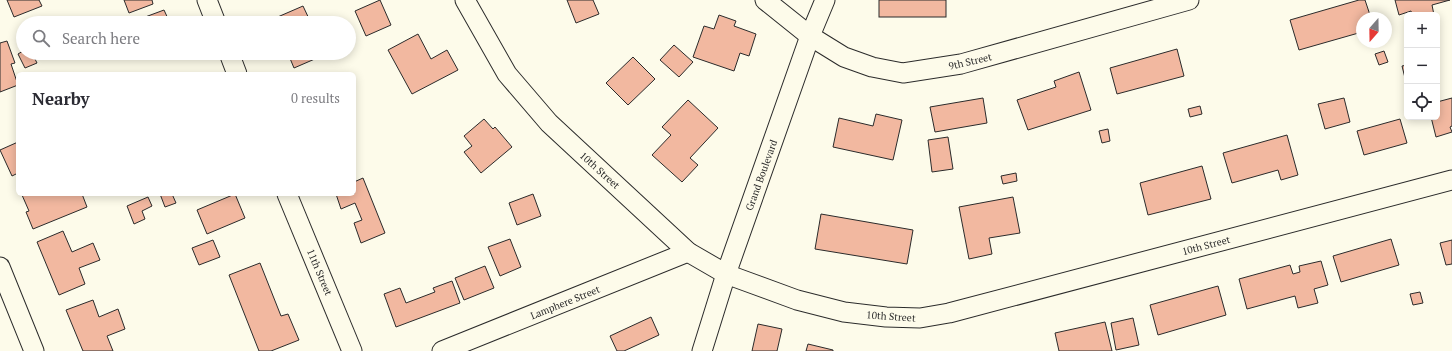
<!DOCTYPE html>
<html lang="en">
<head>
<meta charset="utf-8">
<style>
	body { margin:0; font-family:"PT Serif",serif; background:#f2f2f3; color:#2b2b33 }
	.controls { position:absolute; right:12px; top:12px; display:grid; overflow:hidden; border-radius:6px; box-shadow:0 2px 10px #0003 }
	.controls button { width:36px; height:36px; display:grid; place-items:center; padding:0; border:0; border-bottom:1px solid #e1e1e2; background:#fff; color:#2b2b33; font:20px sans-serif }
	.compass { position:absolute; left:1356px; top:12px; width:36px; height:36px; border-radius:50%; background:#fff; box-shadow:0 2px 10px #0003; rotate:200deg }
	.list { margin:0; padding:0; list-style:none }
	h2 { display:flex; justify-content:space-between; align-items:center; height:52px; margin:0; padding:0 16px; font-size:17px }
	h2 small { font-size:13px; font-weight:400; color:#7c7c81 }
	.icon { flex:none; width:22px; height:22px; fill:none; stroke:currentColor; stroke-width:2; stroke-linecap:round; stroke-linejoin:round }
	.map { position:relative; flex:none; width:1452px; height:351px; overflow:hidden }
	.search { position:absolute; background:#fff; box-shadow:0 2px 10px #0003; left:16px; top:16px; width:340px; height:44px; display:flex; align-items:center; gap:10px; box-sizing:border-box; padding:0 14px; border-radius:22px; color:#7c7c81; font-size:15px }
	.panel { position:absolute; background:#fff; box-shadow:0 2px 10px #0003; left:16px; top:72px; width:340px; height:124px; border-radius:6px }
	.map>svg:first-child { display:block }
	.building { fill:#f2b8a0; stroke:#2b2b2b }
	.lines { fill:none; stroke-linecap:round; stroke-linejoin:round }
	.street-casing { stroke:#2b2b2b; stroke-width:21 }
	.street { stroke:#fdfbea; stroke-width:19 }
	.labels { text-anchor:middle; stroke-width:3; stroke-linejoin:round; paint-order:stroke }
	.street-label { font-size:10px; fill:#2b2b2b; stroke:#fdfbea }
</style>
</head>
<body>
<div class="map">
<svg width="1452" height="351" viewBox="0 0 1452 351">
	<rect width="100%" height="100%" fill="#fdfbea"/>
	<g class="building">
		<polygon points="7,0 39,0 42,6 14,17"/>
		<polygon points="124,0 152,0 153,4 129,13"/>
		<polygon points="380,0 391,25 366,36 355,11"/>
		<polygon points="567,0 593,0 599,14 576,23"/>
		<rect x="879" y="0" width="67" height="17"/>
		<polygon points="1359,0 1365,0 1371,18 1362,18 1362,32 1299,50 1290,20"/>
		<polygon points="1395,0 1450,0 1432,5 1434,15 1412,15 1411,11 1399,15"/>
		<polygon points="303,6 311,23 275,23 273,19"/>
		<polygon points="164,10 170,23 129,23"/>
		<polygon points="719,15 736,21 734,26 756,34 749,56 740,53 734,71 693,57 704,26 714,29"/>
		<polygon points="418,34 431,59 447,50 458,70 412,94 388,50"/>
		<polygon points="7,41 15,63 11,64 18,85 0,92 0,43"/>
		<polygon points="674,45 693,62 679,77 660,60"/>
		<polygon points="1177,49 1184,76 1117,94 1110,68"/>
		<polygon points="23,51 23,53 32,53 37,63 25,68 18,54"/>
		<polygon points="1384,51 1388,62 1379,65 1375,54"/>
		<polygon points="280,53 324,53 324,55 294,68 289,56 282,58"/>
		<polygon points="633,57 655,79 628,105 606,83"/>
		<polygon points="1407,65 1407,77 1405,78 1402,66"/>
		<polygon points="1079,72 1091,110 1028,130 1017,100 1056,87 1054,81"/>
		<polygon points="983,98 987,123 935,132 930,107"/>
		<polygon points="1344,98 1350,122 1325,129 1318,104"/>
		<polygon points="1452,98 1452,126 1450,127 1452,132 1436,137 1431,117 1437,117 1437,102"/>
		<polygon points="688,100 718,128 690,158 698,165 682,182 652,155 671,135 662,127"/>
		<polygon points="1200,106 1202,114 1190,117 1188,109"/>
		<polygon points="876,114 902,120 893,160 833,147 839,118 873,126"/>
		<polygon points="484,119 493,129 495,127 512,147 481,173 464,152 472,146 464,136"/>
		<polygon points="1400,119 1407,143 1364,155 1357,131"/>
		<polygon points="1108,129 1110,141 1102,143 1099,131"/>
		<polygon points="1287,135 1298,175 1281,180 1278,170 1232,183 1223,153"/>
		<polygon points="948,137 953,169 932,172 928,140"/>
		<polygon points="18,142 18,173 12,176 0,150"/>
		<polygon points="1202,166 1211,199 1148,215 1140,183"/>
		<polygon points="1016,173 1017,181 1003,184 1001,176"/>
		<polygon points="363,178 385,233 361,243 354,223 362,220 355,203 341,209 336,194 354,194 354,182"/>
		<polygon points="24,194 82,194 87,207 33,229 26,212 29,211 22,195"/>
		<polygon points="160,194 172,194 176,203 165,207"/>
		<polygon points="235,194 245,218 207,234 197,210"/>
		<polygon points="533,194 541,216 517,225 509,203"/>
		<polygon points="148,197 152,206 142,211 145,219 134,224 127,206"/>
		<polygon points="1013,197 1020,233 989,238 992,254 969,259 959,207"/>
		<polygon points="821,214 913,230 907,264 815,249"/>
		<polygon points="63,231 72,252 93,243 100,260 79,268 85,284 59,295 37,242"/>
		<polygon points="510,239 521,267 500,276 488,247"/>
		<polygon points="1391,239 1399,265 1341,282 1333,256"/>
		<polygon points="213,240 220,257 199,265 192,248"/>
		<polygon points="1452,240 1452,264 1446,265 1440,243"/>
		<polygon points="1321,261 1328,285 1314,289 1318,303 1298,308 1295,296 1247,309 1239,279 1290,265 1293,274 1300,272 1299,266"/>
		<polygon points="260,263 281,316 288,314 299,340 271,351 259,351 229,275"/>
		<polygon points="485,266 494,288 464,300 455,278"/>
		<polygon points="452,281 460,303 396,327 384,294 400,288 406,303 435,292 433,288"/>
		<polygon points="1218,286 1226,315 1158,335 1150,305"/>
		<polygon points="1420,292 1423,303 1413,305 1410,294"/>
		<polygon points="93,300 99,317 118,309 125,329 107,336 113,351 83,351 66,310"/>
		<polygon points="651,317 659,335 624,351 617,351 610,336"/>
		<polygon points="1133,318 1139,345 1116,350 1111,323"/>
		<polygon points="1105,322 1112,351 1059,351 1055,333"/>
		<polygon points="758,324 782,329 777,351 752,351"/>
		<polygon points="808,344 833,350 833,351 806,351"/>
	</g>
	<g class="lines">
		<g class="street-casing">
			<g id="street">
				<polyline points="207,0 216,23"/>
				<polyline points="465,0 507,74 549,123 688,252 726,274 797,300 844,312 886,317 920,318 949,313 1452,180"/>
				<polyline points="765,0 810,36 844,57 872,67 903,73 961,64 1189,0"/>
				<polyline points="229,53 237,74"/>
				<polyline points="287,194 352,351"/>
				<polyline points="0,267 34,351"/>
				<polyline points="442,351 688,252"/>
				<polyline points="702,351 726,274 810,36 825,0"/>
			</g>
		</g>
		<use href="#street" class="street"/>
	</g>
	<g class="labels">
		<g class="street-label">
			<text transform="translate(970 61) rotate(-13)" y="4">9th Street</text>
			<text transform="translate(600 170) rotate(42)" y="4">10th Street</text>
			<text transform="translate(761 175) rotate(-70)" y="4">Grand Boulevard</text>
			<text transform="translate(1206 245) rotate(-15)" y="4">10th Street</text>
			<text transform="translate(320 272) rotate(67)" y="4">11th Street</text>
			<text transform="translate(565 302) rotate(-22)" y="4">Lamphere Street</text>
			<text transform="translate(891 316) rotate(4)" y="4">10th Street</text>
		</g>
	</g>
</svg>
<div class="controls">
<button>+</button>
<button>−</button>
<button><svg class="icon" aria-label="locate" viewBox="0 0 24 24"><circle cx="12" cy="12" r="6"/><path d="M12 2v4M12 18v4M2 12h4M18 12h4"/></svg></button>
</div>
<svg class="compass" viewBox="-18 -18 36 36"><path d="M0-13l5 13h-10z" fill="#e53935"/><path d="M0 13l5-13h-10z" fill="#7c7c81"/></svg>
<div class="search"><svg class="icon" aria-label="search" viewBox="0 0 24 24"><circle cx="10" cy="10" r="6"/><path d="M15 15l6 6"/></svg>Search here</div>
<section class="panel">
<h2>Nearby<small>0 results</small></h2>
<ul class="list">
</ul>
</section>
</div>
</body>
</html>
